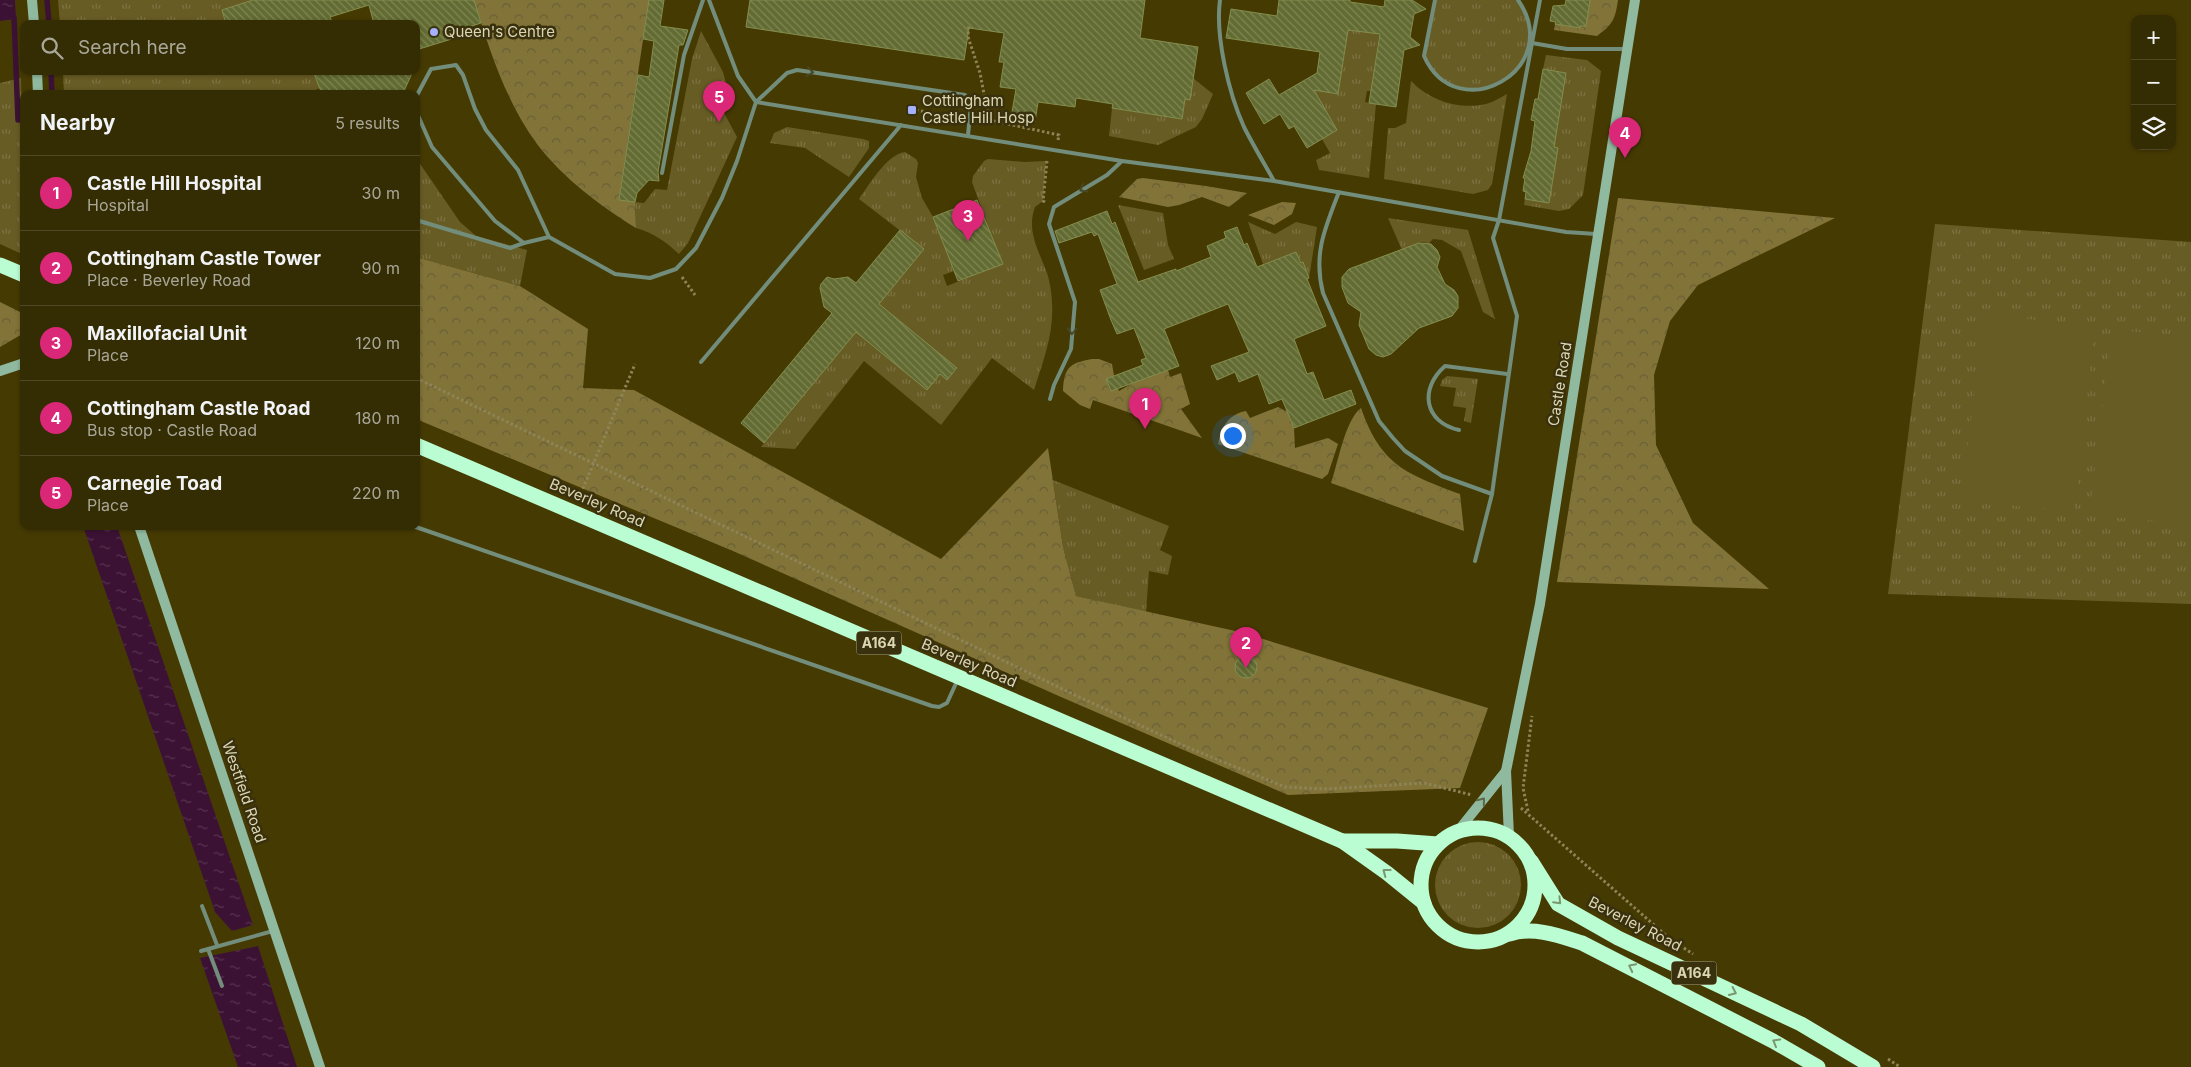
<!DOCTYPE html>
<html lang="en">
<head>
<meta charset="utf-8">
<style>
	body { margin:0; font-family:Inter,sans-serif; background:#3f3811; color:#f1f3f6 }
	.controls { position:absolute; right:15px; top:15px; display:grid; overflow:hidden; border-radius:10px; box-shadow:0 1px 4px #0004 }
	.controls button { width:45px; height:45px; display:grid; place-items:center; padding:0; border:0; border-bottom:1px solid #4e4824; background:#342c02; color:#f1f3f6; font:25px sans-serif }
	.you { position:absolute; left:1232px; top:435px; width:18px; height:18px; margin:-12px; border:4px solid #fff; border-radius:50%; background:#1a73e8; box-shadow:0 0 0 8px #1a73e833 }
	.badge { display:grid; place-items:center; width:32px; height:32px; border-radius:50%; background:#db2777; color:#fff; font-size:16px; font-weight:700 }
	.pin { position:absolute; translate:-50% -41px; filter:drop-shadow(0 1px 2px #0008) }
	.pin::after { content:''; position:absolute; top:26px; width:18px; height:15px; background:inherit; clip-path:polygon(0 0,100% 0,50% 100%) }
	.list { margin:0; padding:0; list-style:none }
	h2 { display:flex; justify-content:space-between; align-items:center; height:65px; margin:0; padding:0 20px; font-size:21px }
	h2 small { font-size:16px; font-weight:400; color:#a9a799 }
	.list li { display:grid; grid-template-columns:32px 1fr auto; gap:15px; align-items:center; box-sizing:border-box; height:75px; padding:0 20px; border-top:1px solid #4e4824 }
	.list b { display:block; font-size:19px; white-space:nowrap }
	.list p { margin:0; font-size:16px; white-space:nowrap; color:#a9a799 }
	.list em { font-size:16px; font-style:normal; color:#a9a799 }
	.icon { flex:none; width:28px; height:28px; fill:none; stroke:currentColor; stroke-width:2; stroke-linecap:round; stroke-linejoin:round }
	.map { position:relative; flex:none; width:2191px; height:1067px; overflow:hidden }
	.search { position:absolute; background:#342c02; box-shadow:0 1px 4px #0004; left:20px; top:20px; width:400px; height:55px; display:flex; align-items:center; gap:12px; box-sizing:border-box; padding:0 18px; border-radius:10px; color:#a9a799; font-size:19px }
	.panel { position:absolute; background:#342c02; box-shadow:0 1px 4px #0004; left:20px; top:90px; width:400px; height:440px; border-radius:10px }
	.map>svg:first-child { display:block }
	.grass { fill:url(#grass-tufts) }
	.forest { fill:url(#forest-crowns) }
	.pitch { fill:#685c25 }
	.water { fill:url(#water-ripples) }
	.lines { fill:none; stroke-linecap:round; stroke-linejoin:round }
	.stream { stroke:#3c1234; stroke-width:5.5 }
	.building { fill:url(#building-back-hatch); stroke:#848e4f }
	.path { stroke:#8e8457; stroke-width:3; stroke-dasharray:2.5 2.5; stroke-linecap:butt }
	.lane { stroke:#728d7b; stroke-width:4 }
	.secondary { stroke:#90ba9f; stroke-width:10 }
	.highway { stroke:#bbfdd3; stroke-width:15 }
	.oneway { stroke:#474828 }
	.oneway2 { stroke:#5c6847 }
	.oneway3 { stroke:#7a9770 }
	.poi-dot { fill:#a5b1fc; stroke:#39310d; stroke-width:2 }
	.labels { text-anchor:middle; stroke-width:5; stroke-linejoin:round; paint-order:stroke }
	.shield { fill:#39310d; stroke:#aca483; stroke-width:1 }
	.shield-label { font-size:14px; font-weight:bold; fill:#ddd6b5 }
	.poi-label { font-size:15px; fill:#ddd6b5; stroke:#39310d; text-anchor:start }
	.street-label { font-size:15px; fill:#ddd6b5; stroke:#39310d }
</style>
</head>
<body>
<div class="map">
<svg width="2191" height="1067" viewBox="0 0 2191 1067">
	<defs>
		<pattern id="grass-tufts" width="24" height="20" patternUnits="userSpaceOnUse" patternTransform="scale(1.25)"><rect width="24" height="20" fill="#685c25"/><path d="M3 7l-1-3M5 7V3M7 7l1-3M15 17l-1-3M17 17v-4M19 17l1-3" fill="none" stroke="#7d7342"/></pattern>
		<pattern id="forest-crowns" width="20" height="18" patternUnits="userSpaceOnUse" patternTransform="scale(1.25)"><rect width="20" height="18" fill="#827438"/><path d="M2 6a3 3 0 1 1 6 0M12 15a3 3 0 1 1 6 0" fill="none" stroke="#685f37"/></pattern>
		<pattern id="water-ripples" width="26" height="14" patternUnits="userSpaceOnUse" patternTransform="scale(1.25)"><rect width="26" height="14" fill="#3c1234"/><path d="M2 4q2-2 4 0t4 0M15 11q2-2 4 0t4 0" fill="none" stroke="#58344f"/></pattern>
		<pattern id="building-back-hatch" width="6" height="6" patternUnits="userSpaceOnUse" patternTransform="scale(1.25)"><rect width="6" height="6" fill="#626b31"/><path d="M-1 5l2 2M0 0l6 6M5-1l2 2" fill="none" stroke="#7f8656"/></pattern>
	</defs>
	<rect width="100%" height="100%" fill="#463a03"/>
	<g class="grass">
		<polygon points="58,0 253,0 222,10 226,23 232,24 60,24"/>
		<path d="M1435,0H1518C1548,42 1516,96 1464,88C1456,87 1446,83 1440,78C1434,72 1429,63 1424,56Z"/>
		<polygon points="1342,23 1354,30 1367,32 1381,23 1371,91 1367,91 1365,102 1376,104 1369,178 1319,170 1316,160 1330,153 1322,139 1337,130 1313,89 1326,88 1326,92 1338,94 1345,52"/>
		<path d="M701,31L723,72L727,87L722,109L737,137L688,243L679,254C666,242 654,233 636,228L635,202L644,203L655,189L667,190L692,59Z"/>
		<polygon points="1546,55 1587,60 1601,71 1583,195 1569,209 1559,211 1524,205 1525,199 1549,203 1558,148 1533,144 1534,126 1556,130 1566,73 1543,69"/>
		<polygon points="63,71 313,71 320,88 306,94 64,94"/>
		<polygon points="21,78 24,255 0,244 0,83"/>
		<polygon points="1193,78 1213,94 1202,119 1196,127 1158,145 1109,136 1112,108 1182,119 1185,99 1189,100"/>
		<path d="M1411,81C1430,101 1459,110 1486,104C1493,102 1500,98 1507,94L1492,184L1488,190L1473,194L1384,179L1388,128H1395L1406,123Z"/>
		<polygon points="787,127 863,139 869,141 869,148 849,177 805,148 770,143 774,133"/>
		<path d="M905,152L916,159L918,163L916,177L922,198L933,217L954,271L943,275L947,286L1002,264L972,182L973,176L984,161L988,159L1025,162L1046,161L1043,201L1035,207C1026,231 1039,251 1047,273C1050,282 1052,294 1052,304C1054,333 1043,362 1034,390L992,358L941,425L864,361L795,449L761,447L856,332L940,374L947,380L957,369L879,304L924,249L859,199C869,185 887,154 905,152Z"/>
		<polygon points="416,158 460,222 476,236 527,250 520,286 416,257"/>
		<polygon points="1118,205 1163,213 1168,245 1174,259 1144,270"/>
		<polygon points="1388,218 1468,230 1495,319 1483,312 1461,251 1442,240 1433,239 1429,243 1421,242 1402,250"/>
		<polygon points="1248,222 1275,234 1296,222 1317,227 1309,278 1296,252 1263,264"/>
		<polygon points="1935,224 2191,242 2191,604 1888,594"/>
		<polygon points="1447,376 1478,379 1471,423 1464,421 1466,408 1453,406 1456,388 1440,386 1442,380"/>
		<polygon points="1053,480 1169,526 1160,550 1172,556 1168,575 1149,571 1146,612 1076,596 1063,547"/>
		<circle cx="1478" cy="885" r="43"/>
	</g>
	<g class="forest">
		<path d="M474,0H649L619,199L635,202L636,228C599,205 564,179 537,144C506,102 489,49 474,0Z"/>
		<path d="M1590,0H1618C1615,20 1613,24 1597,36L1554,30L1555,24L1586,26Z"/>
		<polygon points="1143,178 1206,186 1247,193 1229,207 1202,197 1179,205 1168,207 1119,197 1137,179"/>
		<polygon points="1618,198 1835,218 1698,285 1670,321 1654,375 1656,445 1693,523 1769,589 1557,582"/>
		<polygon points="1282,202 1296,203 1292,214 1274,225 1248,215"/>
		<polygon points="416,257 520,286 588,329 583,388 634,390 941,559 1048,448 1063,547 1076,596 1240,632 1488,708 1460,788 1288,795 1061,697 733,551 416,419"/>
		<polygon points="0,302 24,314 24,333 0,347"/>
		<path d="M1092,359H1099L1112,364L1115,381L1119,391L1135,382L1168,370L1170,377L1181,373L1190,404L1181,409L1202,438L1093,400L1090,409L1080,405L1063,391C1064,367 1070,363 1092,359Z"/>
		<path d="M1278,407L1288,412L1294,428L1295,448L1328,438L1338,444L1328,474L1322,479L1218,444C1222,427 1227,415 1246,411L1250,418Z"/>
		<path d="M1361,408C1381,466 1407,474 1460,494L1464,531L1331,483C1338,463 1345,420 1361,408Z"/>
	</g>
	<g class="pitch">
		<polygon points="1984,314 2095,327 2074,511 1961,501"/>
		<polygon points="2112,329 2191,338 2191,524 2089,515"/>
	</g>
	<g class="water">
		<polygon points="0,0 15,0 16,19 0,21"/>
		<polygon points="83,526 117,526 253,925 232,931 215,912"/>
		<polygon points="258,946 297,1067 238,1067 200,958"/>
	</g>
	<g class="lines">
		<g class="stream">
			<polyline points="47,0 49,24"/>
			<polyline points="14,17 18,120"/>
			<polyline points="51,71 52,94"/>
		</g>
	</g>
	<g class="building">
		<polygon points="253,0 474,0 481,23 469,27 471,33 416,50 416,24 374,24 369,5 330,17 333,24 226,24 222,10"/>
		<polygon points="649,0 664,0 660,26 688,30 683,45 679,45 658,172 659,181 649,180 637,193 635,202 619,200 638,75 649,77 654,41 643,39"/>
		<polygon points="750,0 1145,0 1140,38 1198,47 1190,100 1185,99 1182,119 1112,108 1113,104 1076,98 1075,107 1038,102 1035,122 1011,118 1016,89 1000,87 1004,62 999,62 1004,33 969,28 964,60 746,27"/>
		<polygon points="1279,0 1350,0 1350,2 1384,7 1385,0 1412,0 1426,9 1414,14 1410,37 1420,45 1404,50 1396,107 1369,103 1380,34 1348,30 1338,94 1314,90 1337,130 1307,148 1294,126 1289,129 1280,114 1264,124 1246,93 1269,79 1279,95 1317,73 1320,52 1226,38 1231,9 1277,16"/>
		<polygon points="1566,0 1590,0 1586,26 1580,26 1580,28 1555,24 1556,22 1550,21 1553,6 1565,5"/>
		<polygon points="1543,69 1566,73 1554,147 1558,148 1549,203 1525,199 1526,192 1523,191 1525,178 1523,178 1531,151 1535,121 1531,120 1535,99 1538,99"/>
		<polygon points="313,71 413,71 404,91 396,94 322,94"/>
		<polygon points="977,200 1003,264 958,281 933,217"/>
		<polygon points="1107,211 1112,224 1115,222 1138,282 1176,269 1176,271 1211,257 1207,246 1226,238 1224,232 1237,227 1244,245 1247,243 1257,267 1296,252 1301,263 1303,262 1309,278 1307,279 1326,326 1294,339 1307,374 1313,372 1324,400 1351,390 1356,404 1294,428 1282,399 1269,404 1258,374 1239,382 1235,372 1217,380 1211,366 1249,352 1228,304 1164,329 1179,366 1111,391 1106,379 1143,365 1141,360 1146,358 1134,328 1117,334 1111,320 1100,290 1117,284 1098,234 1094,236 1092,232 1059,243 1055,231"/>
		<polygon points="900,230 924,249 879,304 957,368 947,380 940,374 927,390 856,332 764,443 741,423 832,313 824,307 820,288 821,284 827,277 834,279 848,277 856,283"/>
		<polygon points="1419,243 1431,244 1437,250 1440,257 1437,267 1445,284 1454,290 1458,296 1458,308 1452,316 1419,328 1391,354 1383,357 1376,355 1369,349 1359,325 1361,312 1348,303 1342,287 1342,277 1349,269"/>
		<circle cx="1246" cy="667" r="11"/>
	</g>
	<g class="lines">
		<g class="path">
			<polyline points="968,34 969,26"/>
			<polyline points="968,37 980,73 989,120 1059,135 1058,140"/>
			<polyline points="916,110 957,118 958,115"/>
			<polyline points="1045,202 1043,201 1047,161"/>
			<polyline points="682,277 695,295"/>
			<polyline points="416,378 1077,696 1189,748 1285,787 1327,789 1424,783 1472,795"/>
			<polyline points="579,498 635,364"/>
			<polyline points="1521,808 1670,939 1693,954"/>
			<polyline points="1528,811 1523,788 1532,716"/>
			<polyline points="1888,1059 1900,1067"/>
		</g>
		<g class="lane">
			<polyline points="709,0 738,76 756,102 1122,161 1274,181 1566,232 1596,234"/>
			<path d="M1220,0C1215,36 1229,94 1244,127C1253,145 1264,163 1274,181"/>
			<path d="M1435,0L1424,56C1457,130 1566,69 1518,0"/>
			<polyline points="1532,43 1567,49 1625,49"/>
			<polyline points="416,97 431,69 456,65 463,75 475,109 486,130 518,170 549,237 615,274 650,278 676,269 696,248 722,198 737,161 756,102 787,73 797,70 965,95 971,105 968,135"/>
			<polyline points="416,111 432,147 495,221 524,243 549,237"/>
			<polyline points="662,173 684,55 703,0"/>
			<path d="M1339,192C1325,228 1313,254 1323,293L1379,421L1393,438L1405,451L1442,476L1492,494"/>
			<polyline points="416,220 510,248 524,243"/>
			<polyline points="701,362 901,125"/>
			<polyline points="1050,399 1054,385 1071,349 1075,302 1049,224 1054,207 1107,175 1122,161"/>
			<path d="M1459,430C1424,422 1419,389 1445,366L1507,374"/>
			<polyline points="413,526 932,706 939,707 947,703 958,679"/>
			<polyline points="1475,561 1492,494 1517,316 1493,238 1499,220 1540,0"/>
			<polyline points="202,906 217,945"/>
			<polyline points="208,949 222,986"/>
			<polyline points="201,951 273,931"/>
		</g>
		<g class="secondary">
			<polyline points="32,0 34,24"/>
			<polyline points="37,71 38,94"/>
			<polyline points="0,371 24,363"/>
			<polyline points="139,526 320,1067"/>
			<polyline points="1458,831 1506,771"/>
			<polyline points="1509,836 1506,771 1540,604 1635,0"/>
		</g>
		<g class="highway">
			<polyline points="0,265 24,275"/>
			<polyline points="416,445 1342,841 1387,873 1424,903"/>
			<circle cx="1478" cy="885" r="57"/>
			<polyline points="1342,841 1397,841 1438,844"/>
			<polyline points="1531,861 1558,904 1618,938 1801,1024 1873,1067"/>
			<path d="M1510,934C1533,926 1560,936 1582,943L1773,1041L1818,1067"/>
		</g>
	</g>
	<defs><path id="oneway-chevron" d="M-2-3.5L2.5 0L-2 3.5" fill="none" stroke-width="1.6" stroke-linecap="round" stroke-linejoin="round" transform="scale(1.25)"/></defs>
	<g class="oneway">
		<use href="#oneway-chevron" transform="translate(810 72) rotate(8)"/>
		<use href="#oneway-chevron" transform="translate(1083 189) rotate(149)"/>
		<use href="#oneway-chevron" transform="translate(1072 331) rotate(94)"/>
	</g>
	<use class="oneway2" href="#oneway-chevron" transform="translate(1482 801) rotate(-51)"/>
	<g class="oneway3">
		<use href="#oneway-chevron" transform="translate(1386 872) rotate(-143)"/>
		<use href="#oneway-chevron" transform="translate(1558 901) rotate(46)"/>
		<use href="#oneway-chevron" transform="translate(1632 967) rotate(-153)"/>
		<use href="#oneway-chevron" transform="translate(1733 992) rotate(25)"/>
		<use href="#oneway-chevron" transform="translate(1776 1042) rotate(-150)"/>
	</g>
	<g class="poi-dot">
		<circle cx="434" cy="32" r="5"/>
		<rect x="907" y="105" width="10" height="10" rx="2.5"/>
	</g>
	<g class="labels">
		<g class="shield">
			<rect x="856.5" y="631.5" width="45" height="23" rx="4"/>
			<rect x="1671.5" y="961.5" width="45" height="23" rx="4"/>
		</g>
		<g class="shield-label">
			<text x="879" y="648">A164</text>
			<text x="1694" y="978">A164</text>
		</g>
		<g class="poi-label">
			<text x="444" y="37">Queen's Centre</text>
			<text x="922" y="106">Cottingham<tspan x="922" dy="17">Castle Hill Hosp</tspan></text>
		</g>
		<g class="street-label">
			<text transform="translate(1560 384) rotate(-81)" y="5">Castle Road</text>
			<text transform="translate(597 503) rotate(23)" y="5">Beverley Road</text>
			<text transform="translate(969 663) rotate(23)" y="5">Beverley Road</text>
			<text transform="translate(244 792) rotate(71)" y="5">Westfield Road</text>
			<text transform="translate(1635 924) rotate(27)" y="5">Beverley Road</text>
		</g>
	</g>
</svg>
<div class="controls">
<button>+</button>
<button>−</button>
<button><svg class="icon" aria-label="layers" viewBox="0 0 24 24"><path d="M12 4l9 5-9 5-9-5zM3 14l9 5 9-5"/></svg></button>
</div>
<div class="you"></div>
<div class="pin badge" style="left:1145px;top:429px">1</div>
<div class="pin badge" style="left:1246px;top:668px">2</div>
<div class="pin badge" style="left:968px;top:241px">3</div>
<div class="pin badge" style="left:1625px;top:158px">4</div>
<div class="pin badge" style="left:719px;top:122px">5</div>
<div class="search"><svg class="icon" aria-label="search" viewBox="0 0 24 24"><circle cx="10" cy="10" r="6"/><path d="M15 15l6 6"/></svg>Search here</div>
<section class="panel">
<h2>Nearby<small>5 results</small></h2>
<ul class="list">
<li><span class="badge">1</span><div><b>Castle Hill Hospital</b><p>Hospital</p></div><em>30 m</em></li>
<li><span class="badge">2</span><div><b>Cottingham Castle Tower</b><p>Place · Beverley Road</p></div><em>90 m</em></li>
<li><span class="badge">3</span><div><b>Maxillofacial Unit</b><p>Place</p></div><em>120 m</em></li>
<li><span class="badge">4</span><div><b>Cottingham Castle Road</b><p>Bus stop · Castle Road</p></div><em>180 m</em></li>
<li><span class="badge">5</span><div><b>Carnegie Toad</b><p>Place</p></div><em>220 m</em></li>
</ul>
</section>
</div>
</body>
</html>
